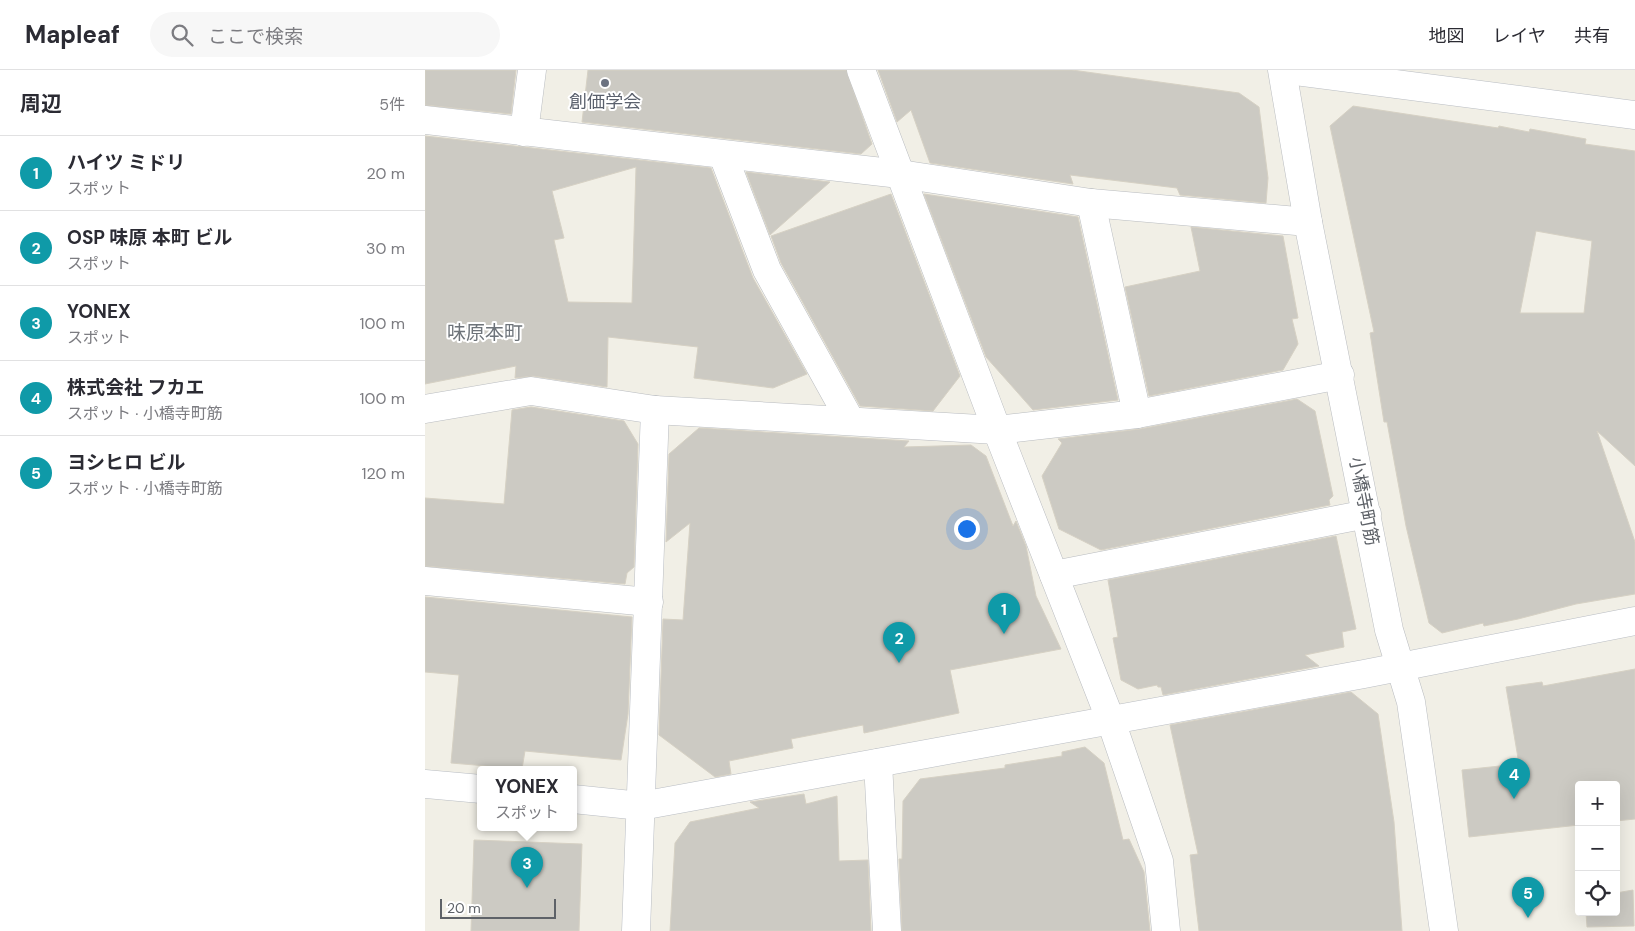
<!DOCTYPE html>
<html lang="ja">
<head>
<meta charset="utf-8">
<style>
	body { margin:0; font-family:"DM Sans","Noto Sans JP",sans-serif; background:#f7f7f7; color:#2b2b33 }
	.controls { position:absolute; right:15px; bottom:15px; display:grid; overflow:hidden; border-radius:5px; box-shadow:0 5px 20px #0002 }
	.controls button { width:45px; height:45px; display:grid; place-items:center; padding:0; border:0; border-bottom:1px solid #e1e1e2; background:#fff; color:#2b2b33; font:25px sans-serif }
	.scale { position:absolute; left:15px; bottom:12px; width:116px; box-sizing:border-box; padding-left:5px; border:2px solid #5e6268; border-top:0; font-size:14px; line-height:18px; white-space:nowrap; color:#5e6268; -webkit-text-stroke:4px #fff; paint-order:stroke }
	.you { position:absolute; left:541px; top:458px; width:18px; height:18px; margin:-12px; border:4px solid #fff; border-radius:50%; background:#1a73e8; box-shadow:0 0 0 8px #1a73e833 }
	.badge { display:grid; place-items:center; width:32px; height:32px; border-radius:50%; background:#db2777; color:#fff; font-size:16px; font-weight:700 }
	.pin { position:absolute; translate:-50% -41px; filter:drop-shadow(0 1px 2px #0008) }
	.pin::after { content:''; position:absolute; top:26px; width:18px; height:15px; background:inherit; clip-path:polygon(0 0,100% 0,50% 100%) }
	.popup { position:absolute; left:52px; top:696px; width:100px; height:65px; box-sizing:border-box; display:grid; place-content:center; border-radius:5px; background:#fff; filter:drop-shadow(0 1px 4px #0005); font-size:16px; white-space:nowrap; color:#7c7c81 }
	.popup b { font-size:19px; color:#2b2b33 }
	.popup::after { content:''; position:absolute; left:50%; top:100%; margin-left:-10px; border:10px solid transparent; border-top-color:#fff }
	.list { margin:0; padding:0; list-style:none }
	h2 { display:flex; justify-content:space-between; align-items:center; height:65px; margin:0; padding:0 20px; font-size:21px }
	h2 small { font-size:16px; font-weight:400; color:#7c7c81 }
	.list li { display:grid; grid-template-columns:32px 1fr auto; gap:15px; align-items:center; box-sizing:border-box; height:75px; padding:0 20px; border-top:1px solid #e1e1e2 }
	.list b { display:block; font-size:19px; white-space:nowrap }
	.list p { margin:0; font-size:16px; white-space:nowrap; color:#7c7c81 }
	.list em { font-size:16px; font-style:normal; color:#7c7c81 }
	.icon { flex:none; width:28px; height:28px; fill:none; stroke:currentColor; stroke-width:2; stroke-linecap:round; stroke-linejoin:round }
	.map { position:relative; flex:none; width:1210px; height:861px; overflow:hidden }
	header { display:flex; align-items:center; gap:30px; box-sizing:border-box; height:70px; padding:0 25px; background:#fff; border-bottom:1px solid #e1e1e2 }
	header strong { font-size:24px }
	nav { display:flex; gap:28px; margin-inline-start:auto; font-size:18px }
	.search { width:350px; height:45px; background:#f7f7f7; display:flex; align-items:center; gap:12px; box-sizing:border-box; padding:0 18px; border-radius:28px; color:#7c7c81; font-size:19px }
	main { display:flex }
	aside { flex:1; background:#fff }
	.map>svg:first-child { display:block }
	.building { fill:#cccac3; stroke:#d6d1c4; fill-rule:evenodd }
	.lines { fill:none; stroke-linecap:round; stroke-linejoin:round }
	.street-casing { stroke:#b9bcc0; stroke-width:29 }
	.secondary-casing { stroke:#b9bdc3; stroke-width:29 }
	.street { stroke:#fff; stroke-width:28 }
	.secondary { stroke:#fff; stroke-width:28 }
	.worship-dot { fill:#6b7280; stroke:#fff; stroke-width:2 }
	.labels { text-anchor:middle; stroke-width:4; stroke-linejoin:round; paint-order:stroke }
	.worship-label { font-size:18px; fill:#5b616d; stroke:#fff }
	.street-label { font-size:18px; fill:#5e6268; stroke:#fff }
	.neighbourhood-label { font-size:19px; fill:#6e747a; stroke:#fff }
</style>
</head>
<body>
<header>
<strong>Mapleaf</strong>
<div class="search"><svg class="icon" aria-label="search" viewBox="0 0 24 24"><circle cx="10" cy="10" r="6"/><path d="M15 15l6 6"/></svg>ここで検索</div>
<nav><a>地図</a><a>レイヤ</a><a>共有</a></nav>
</header>
<main>
<aside>
<h2>周辺<small>5件</small></h2>
<ul class="list">
<li><span class="badge" style="background:#0f9aa8">1</span><div><b>ハイツ ミドリ</b><p>スポット</p></div><em>20 m</em></li>
<li><span class="badge" style="background:#0f9aa8">2</span><div><b>OSP 味原 本町 ビル</b><p>スポット</p></div><em>30 m</em></li>
<li><span class="badge" style="background:#0f9aa8">3</span><div><b>YONEX</b><p>スポット</p></div><em>100 m</em></li>
<li><span class="badge" style="background:#0f9aa8">4</span><div><b>株式会社 フカエ</b><p>スポット · 小橋寺町筋</p></div><em>100 m</em></li>
<li><span class="badge" style="background:#0f9aa8">5</span><div><b>ヨシヒロ ビル</b><p>スポット · 小橋寺町筋</p></div><em>120 m</em></li>
</ul>
</aside>
<div class="map">
<svg width="1210" height="861" viewBox="0 0 1210 861">
	<rect width="100%" height="100%" fill="#f1efe6"/>
	<g class="building">
		<polygon points="0,0 91,0 86,44 0,35"/>
		<polygon points="163,0 421,0 447,74 436,84 157,52"/>
		<polygon points="453,0 647,0 814,23 834,37 843,108 841,133 755,125 752,118 645,105 648,114 505,93 486,40 472,52"/>
		<path d="M928,36L1073,58L1074,56L1104,62L1105,59L1161,69L1160,74L1210,81V396L1172,361L1210,472V524L1151,534L1093,549L1059,556L1058,553L1017,563L1004,553L981,456L962,352H959L945,263L949,262L905,56ZM1111,161L1167,171L1159,243H1095Z"/>
		<path d="M0,66L286,98L328,208L382,304L348,318L269,308L273,277L183,267L182,317L108,306L90,308L91,296L0,314ZM211,97L207,233L143,232L129,170L139,168L127,121Z"/>
		<polygon points="321,102 405,112 345,165"/>
		<polygon points="466,124 535,306 508,341 435,336 356,193 346,166"/>
		<polygon points="499,124 653,147 693,330 608,340 561,287"/>
		<polygon points="766,157 858,166 873,248 867,249 873,274 858,300 724,326 700,217 775,201"/>
		<polygon points="872,329 890,341 908,426 904,430 905,435 676,480 634,459 617,406 637,373 633,369 715,359"/>
		<polygon points="106,337 199,351 213,374 209,497 202,503 200,514 0,496 0,428 79,434 87,340"/>
		<polygon points="274,358 484,371 479,377 546,375 561,386 588,456 591,451 601,476 611,526 636,579 525,600 534,643 439,663 438,655 366,669 368,678 304,691 306,704 290,707 234,665 238,549 258,550 265,453 241,472 244,384"/>
		<polygon points="911,466 931,559 917,562 919,577 880,585 894,596 738,625 736,617 733,617 732,615 713,619 696,610 688,568 693,567 683,510"/>
		<polygon points="0,527 207,547 203,644 196,690 100,681 97,699 26,693 34,605 0,602"/>
		<polygon points="1210,599 1210,749 1191,751 1191,715 1154,715 1154,755 1044,767 1037,700 1094,694 1081,617 1117,612 1118,616"/>
		<polygon points="926,622 953,644 969,752 977,861 774,861 765,785 773,784 745,655"/>
		<polygon points="660,677 679,693 698,770 704,769 719,802 725,861 477,861 474,789 477,789 478,731 495,709 580,698 580,695 637,686 637,682"/>
		<polygon points="379,724 381,734 412,726 414,791 443,790 446,861 245,861 250,773 265,752 334,738 325,732"/>
		<polygon points="49,770 157,774 154,861 46,861"/>
		<polygon points="1208,820 1209,856 1162,857 1161,842 1191,842 1191,823"/>
	</g>
	<g class="lines">
		<g class="street-casing">
			<g id="street">
				<polyline points="436,0 572,360 686,651 734,791 741,861"/>
				<polyline points="857,0 883,152 964,560 986,632 1019,861"/>
				<polyline points="0,50 475,104 666,133 883,152"/>
				<polyline points="99,62 107,0"/>
				<polyline points="298,85 342,200 425,350"/>
				<polyline points="666,133 712,344"/>
				<polyline points="0,339 106,321 230,340 572,360 712,344 915,305"/>
				<polyline points="629,505 942,444"/>
				<polyline points="0,511 224,532"/>
				<polyline points="453,693 462,861"/>
			</g>
		</g>
		<g class="secondary-casing">
			<g id="secondary">
				<polyline points="863,0 1210,45"/>
				<polyline points="0,714 56,719"/>
				<polyline points="148,729 216,736 939,604 1210,551"/>
				<polyline points="211,861 230,340"/>
			</g>
		</g>
		<use href="#street" class="street"/>
		<use href="#secondary" class="secondary"/>
	</g>
	<circle class="worship-dot" cx="180" cy="13" r="5"/>
	<g class="labels">
		<g class="worship-label">
			<text x="180" y="38">創価学会</text>
		</g>
		<g class="street-label">
			<text transform="translate(939 431) rotate(79)" y="6">小橋寺町筋</text>
		</g>
		<g class="neighbourhood-label">
			<text x="60" y="269">味原本町</text>
		</g>
	</g>
</svg>
<div class="controls">
<button>+</button>
<button>−</button>
<button><svg class="icon" aria-label="locate" viewBox="0 0 24 24"><circle cx="12" cy="12" r="6"/><path d="M12 2v4M12 18v4M2 12h4M18 12h4"/></svg></button>
</div>
<div class="scale">20 m</div>
<div class="you"></div>
<div class="pin badge" style="left:579px;top:564px;background:#0f9aa8">1</div>
<div class="pin badge" style="left:474px;top:593px;background:#0f9aa8">2</div>
<div class="pin badge" style="left:102px;top:818px;background:#0f9aa8">3</div>
<div class="popup"><b>YONEX</b>スポット</div>
<div class="pin badge" style="left:1089px;top:729px;background:#0f9aa8">4</div>
<div class="pin badge" style="left:1103px;top:848px;background:#0f9aa8">5</div>
</div>
</main>
</body>
</html>
